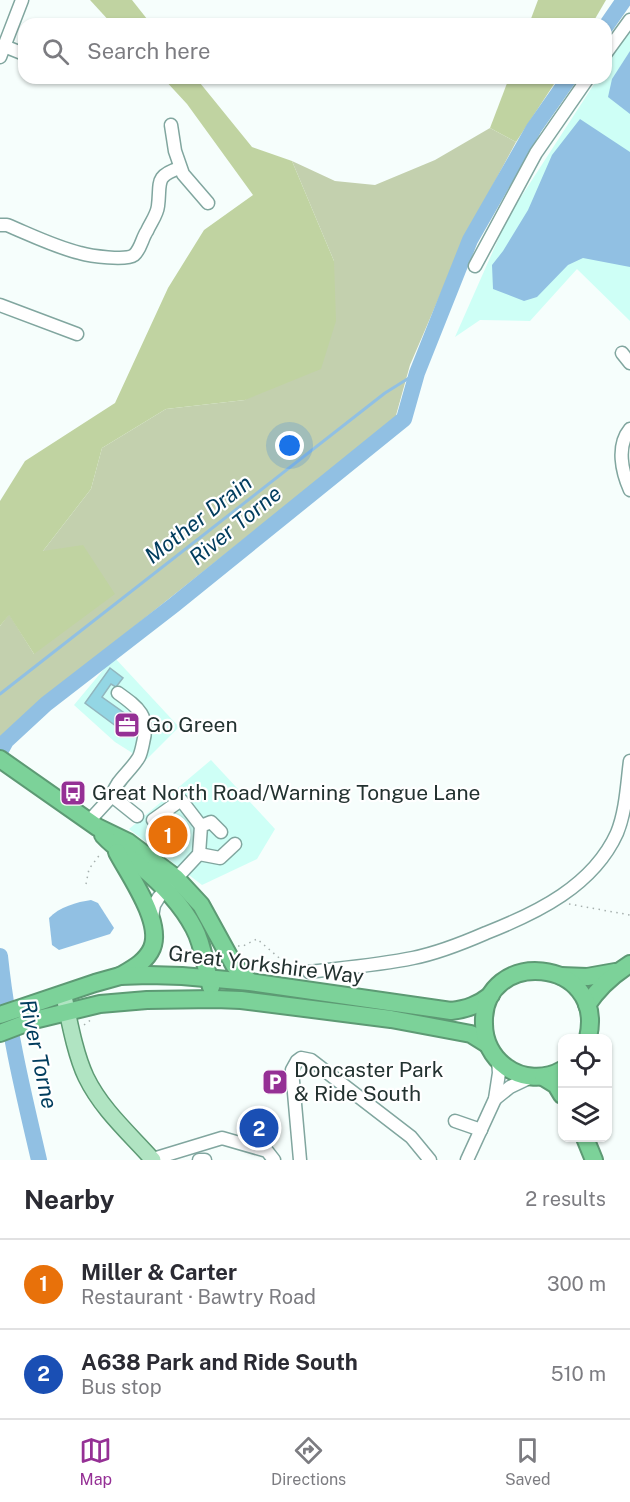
<!DOCTYPE html>
<html lang="en">
<head>
<meta charset="utf-8">
<style>
	body { margin:0; font-family:"Public Sans",sans-serif; background:#f2f2f3; color:#2b2b33 }
	.controls { position:absolute; right:18px; bottom:18px; display:grid; overflow:hidden; border-radius:12px; box-shadow:0 2px 4px #0004 }
	.controls button { width:54px; height:54px; display:grid; place-items:center; padding:0; border:0; border-bottom:2px solid #e1e1e2; background:#fff; color:#2b2b33; font:30px sans-serif }
	.you { position:absolute; left:290px; top:446px; width:21px; height:21px; margin:-15px; border:4px solid #fff; border-radius:50%; background:#1a73e8; box-shadow:0 0 0 9px #1a73e833 }
	.badge { display:grid; place-items:center; width:39px; height:39px; border-radius:50%; background:#953095; color:#fff; font-size:20px; font-weight:700 }
	.pin { position:absolute; translate:-50% -50%; border:3px solid #fff; box-shadow:0 2px 6px #0006 }
	.list { margin:0; padding:0; list-style:none }
	h2 { display:flex; justify-content:space-between; align-items:center; height:78px; margin:0; padding:0 24px; font-size:26px }
	h2 small { font-size:20px; font-weight:400; color:#7c7c81 }
	.list li { display:grid; grid-template-columns:39px 1fr auto; gap:18px; align-items:center; box-sizing:border-box; height:90px; padding:0 24px; border-top:2px solid #e1e1e2 }
	.list b { display:block; font-size:22px; white-space:nowrap }
	.list p { margin:0; font-size:20px; white-space:nowrap; color:#7c7c81 }
	.list em { font-size:20px; font-style:normal; color:#7c7c81 }
	.icon { flex:none; width:33px; height:33px; fill:none; stroke:currentColor; stroke-width:2; stroke-linecap:round; stroke-linejoin:round }
	.map { position:relative; flex:none; width:630px; height:1160px; overflow:hidden }
	.search { position:absolute; background:#fff; box-shadow:0 2px 4px #0004; left:18px; right:18px; top:18px; height:66px; display:flex; align-items:center; gap:15px; box-sizing:border-box; padding:0 21px; border-radius:18px; color:#7c7c81; font-size:22px }
	.sheet { height:258px; background:#fff }
	nav { display:flex; justify-content:space-around; align-items:center; box-sizing:border-box; height:84px; border-top:2px solid #e1e1e2; background:#fff; font-size:16px; color:#7c7c81 }
	nav a { display:grid; justify-items:center; gap:3px }
	nav .on { color:#953095 }
	.map>svg:first-child { display:block }
	.built { fill:#cefff6 }
	.green { fill:#c3d0ae }
	.forest { fill:#c0d3a1 }
	.water { fill:#91c0e3 }
	.lines { fill:none; stroke-linecap:round; stroke-linejoin:round }
	.stream { stroke:#91c0e3; stroke-width:3 }
	.river { stroke:#91c0e3; stroke-width:16 }
	.building { fill:#93d6e4; stroke:#92b6be; stroke-width:1.5 }
	.minor-casing { stroke:#81a69f; stroke-width:15 }
	.major-casing { stroke:#5d9a74; stroke-width:18 }
	.highway-casing { stroke:#5d9a74; stroke-width:20 }
	.path { stroke:#a6b0ae; stroke-width:1.5; stroke-dasharray:1.5 4.5; stroke-linecap:butt }
	.minor { stroke:#fff; stroke-width:12 }
	.major { stroke:#b0e4c2; stroke-width:15 }
	.highway { stroke:#7cd299; stroke-width:16 }
	.labels { text-anchor:middle; stroke-width:4.5; stroke-linejoin:round; paint-order:stroke }
	.poi-label { font-size:21px; fill:#233230; stroke:#fff; text-anchor:start }
	.street-label { font-size:21px; fill:#233230; stroke:#fff }
	.water-label { font-size:22px; font-style:italic; fill:#003c5d; stroke:#fff }
</style>
</head>
<body>
<div class="map">
<svg width="630" height="1160" viewBox="0 0 630 1160">
	<rect width="100%" height="100%" fill="#f6fefc"/>
	<g class="built">
		<polygon points="630,28 630,321 577,269 530,321 480,320 455,337 508,217 598,78 606,78 606,65"/>
		<polygon points="114,657 179,727 145,761 115,742 74,705"/>
		<polygon points="211,760 275,829 257,859 202,885 129,829"/>
	</g>
	<polygon class="green" points="490,128 516,142 465,237 410,365 395,419 28,711 0,741 0,626 9,614 34,654 43,551 91,489 102,448 166,409 245,400 334,261 292,161 335,181 375,185 435,160"/>
	<g class="forest">
		<polygon points="90,0 132,0 151,24 112,24"/>
		<polygon points="538,0 606,0 592,24 529,24"/>
		<polygon points="163,78 196,78 252,147 292,161 334,261 336,321 321,369 245,400 166,409 102,448 91,489 43,551 83,545 115,594 34,654 9,615 0,626 0,501 25,461 115,403 168,288 204,230 253,195 187,104"/>
		<polygon points="509,78 558,78 516,142 490,128"/>
	</g>
	<g class="water">
		<polygon points="630,51 630,114 608,97 612,79"/>
		<polygon points="580,119 630,152 630,267 583,258 568,265 537,297 524,301 493,289 492,265 503,251 528,210 552,155"/>
		<path d="M91,900L98,903L114,928L110,934L59,950L52,945L49,918C59,907 77,902 91,900Z"/>
	</g>
	<g class="lines">
		<polyline class="stream" points="0,694 385,393 417,373"/>
		<g class="river">
			<polyline points="606,26 624,0"/>
			<polyline points="0,752 6,741 46,704 174,605 404,419 417,373 470,240 534,128 569,78"/>
			<path d="M0,956C7,1025 23,1092 39,1160"/>
		</g>
	</g>
	<g class="building">
		<polygon points="110,668 123,678 116,687 111,684 102,697 137,722 128,735 85,703"/>
		<polygon points="177,816 184,826 180,829 188,839 183,843 186,847 175,855 173,852 168,856 149,830 160,822 163,826"/>
	</g>
	<g class="lines">
		<g class="minor-casing">
			<g id="minor">
				<polyline points="4,46 24,54"/>
				<polyline points="606,53 630,20"/>
				<polyline points="0,57 22,0"/>
				<polyline points="171,125 175,151 183,174 208,203"/>
				<path d="M0,225H7C31,235 55,247 80,253C90,256 126,261 134,255C141,249 142,238 147,231C151,222 157,215 158,206C161,183 154,176 180,168"/>
				<polyline points="475,266 536,153 588,78"/>
				<polyline points="0,305 77,334"/>
				<polyline points="622,353 630,363"/>
				<path d="M630,429C616,446 622,472 630,490"/>
				<path d="M112,796C116,780 131,771 139,757C141,753 142,748 143,743C150,716 139,708 118,693"/>
				<polyline points="153,820 181,800 201,826"/>
				<polyline points="89,821 112,796 137,816"/>
				<polyline points="199,854 220,858 235,844"/>
				<polyline points="152,917 154,905 159,897 199,854 201,826 211,822 221,832"/>
				<path d="M309,972C343,968 379,965 413,958C438,953 463,943 486,933C537,913 593,886 617,833C626,811 627,784 630,761"/>
				<polyline points="495,1099 510,1087 531,1077"/>
				<polyline points="455,1121 481,1130"/>
				<polyline points="153,1159 222,1138 267,1151 274,1160"/>
				<polyline points="199,1160 205,1160"/>
				<polyline points="300,1160 292,1070 297,1061 301,1058 311,1060 411,1137 430,1160"/>
				<polyline points="467,1160 495,1099 499,1073 498,1060"/>
			</g>
		</g>
		<g class="major-casing">
			<path id="major" d="M65,1001C70,1025 76,1056 86,1077C102,1110 130,1134 153,1160"/>
		</g>
		<g class="highway-casing">
			<g id="highway">
				<polyline points="0,759 97,827 128,842 176,878 201,905 234,965 250,982"/>
				<path d="M103,835C114,847 126,855 139,865C161,883 181,903 194,928C204,946 205,968 211,987"/>
				<path d="M117,852C129,875 163,922 152,948C146,962 132,969 120,976"/>
				<polyline points="561,976 587,977 615,972"/>
				<path d="M587,1005C599,987 612,975 630,964"/>
				<path d="M0,1015L95,983L120,976L149,975L182,976L250,982L451,1011C467,1009 478,1005 491,995"/>
				<polyline points="0,1033 34,1020 100,1004 147,1000 215,999 241,1000 391,1019 471,1034 487,1044"/>
				<path d="M562,1070C545,1080 522,1079 506,1067C492,1057 484,1041 484,1024C481,947 607,956 588,1038"/>
				<polyline points="543,1077 556,1085 562,1095"/>
				<polyline points="585,1138 594,1160"/>
			</g>
		</g>
		<g class="path">
			<polyline points="86,884 89,869 101,853"/>
			<polyline points="569,904 630,915"/>
			<polyline points="238,946 243,946 257,939 284,962 299,970"/>
			<polyline points="84,1025 92,1019"/>
		</g>
		<use href="#minor" class="minor"/>
		<use href="#major" class="major"/>
		<use href="#highway" class="highway"/>
	</g>
	<defs>
		<g id="office-square" transform="scale(1.35)"><rect x="-9" y="-9" width="18" height="18" rx="4" fill="#953095" stroke="#fff"/><path d="M-6-3h4V-5.5h4V-3h4V5H-6ZM-1-4.5V-3h2v-1.5ZM-6 0V1H6V0Z" fill="#fff"/></g>
		<g id="bus-square" transform="scale(1.35)"><rect x="-9" y="-9" width="18" height="18" rx="4" fill="#953095" stroke="#fff"/><path d="M-5-6H5V4H4V6H2V4H-2V6H-4V4H-5ZM-3.5-4V0h7V-4ZM-3.5 1.2v1.5H-2V1.2ZM2 1.2v1.5H3.5V1.2Z" fill="#fff"/></g>
		<g id="parking-square" transform="scale(1.35)"><rect x="-9" y="-9" width="18" height="18" rx="4" fill="#953095" stroke="#fff"/><path d="M-3.5-5.5H1a3.5 3.5 0 0 1 0 7H-1V5.5H-3.5ZM-1-3.4V-.6H.8a1.4 1.4 0 0 0 0-2.8Z" fill="#fff"/></g>
	</defs>
	<g fill-rule="evenodd">
		<use href="#office-square" x="127" y="725"/>
		<use href="#bus-square" x="73" y="793"/>
		<use href="#parking-square" x="275" y="1082"/>
	</g>
	<g class="labels">
		<g class="poi-label">
			<text x="146" y="732">Go Green</text>
			<text x="92" y="800">Great North Road/Warning Tongue Lane</text>
			<text x="294" y="1077">Doncaster Park<tspan x="294" dy="24">&amp; Ride South</tspan></text>
		</g>
		<g class="street-label">
			<text transform="translate(266 965) rotate(7)" y="7">Great Yorkshire Way</text>
		</g>
		<g class="water-label">
			<text transform="translate(198 519) rotate(-38)" y="8">Mother Drain</text>
			<text transform="translate(235 525) rotate(-39)" y="8">River Torne</text>
			<text transform="translate(39 1054) rotate(78)" y="8">River Torne</text>
		</g>
	</g>
</svg>
<div class="controls">
<button><svg class="icon" aria-label="locate" viewBox="0 0 24 24"><circle cx="12" cy="12" r="6"/><path d="M12 2v4M12 18v4M2 12h4M18 12h4"/></svg></button>
<button><svg class="icon" aria-label="layers" viewBox="0 0 24 24"><path d="M12 4l9 5-9 5-9-5zM3 14l9 5 9-5"/></svg></button>
</div>
<div class="you"></div>
<div class="pin badge" style="left:168px;top:835px;background:#e8710a">1</div>
<div class="pin badge" style="left:259px;top:1128px;background:#1a4fb4">2</div>
<div class="search"><svg class="icon" aria-label="search" viewBox="0 0 24 24"><circle cx="10" cy="10" r="6"/><path d="M15 15l6 6"/></svg>Search here</div>
</div>
<section class="sheet">
<h2>Nearby<small>2 results</small></h2>
<ul class="list">
<li><span class="badge" style="background:#e8710a">1</span><div><b>Miller &amp; Carter</b><p>Restaurant · Bawtry Road</p></div><em>300 m</em></li>
<li><span class="badge" style="background:#1a4fb4">2</span><div><b>A638 Park and Ride South</b><p>Bus stop</p></div><em>510 m</em></li>
</ul>
</section>
<nav>
<a class="on"><svg class="icon" aria-label="map" viewBox="0 0 24 24"><path d="M3 6l6-2 6 2 6-2v14l-6 2-6-2-6 2zM9 4v14M15 6v14"/></svg>Map</a>
<a><svg class="icon" aria-label="directions" viewBox="0 0 24 24"><path d="M12 3l9 9-9 9-9-9zM9 14v-3h6M13 9l2 2-2 2"/></svg>Directions</a>
<a><svg class="icon" aria-label="saved" viewBox="0 0 24 24"><path d="M7 4h10v16l-5-4-5 4z"/></svg>Saved</a>
</nav>
</body>
</html>
